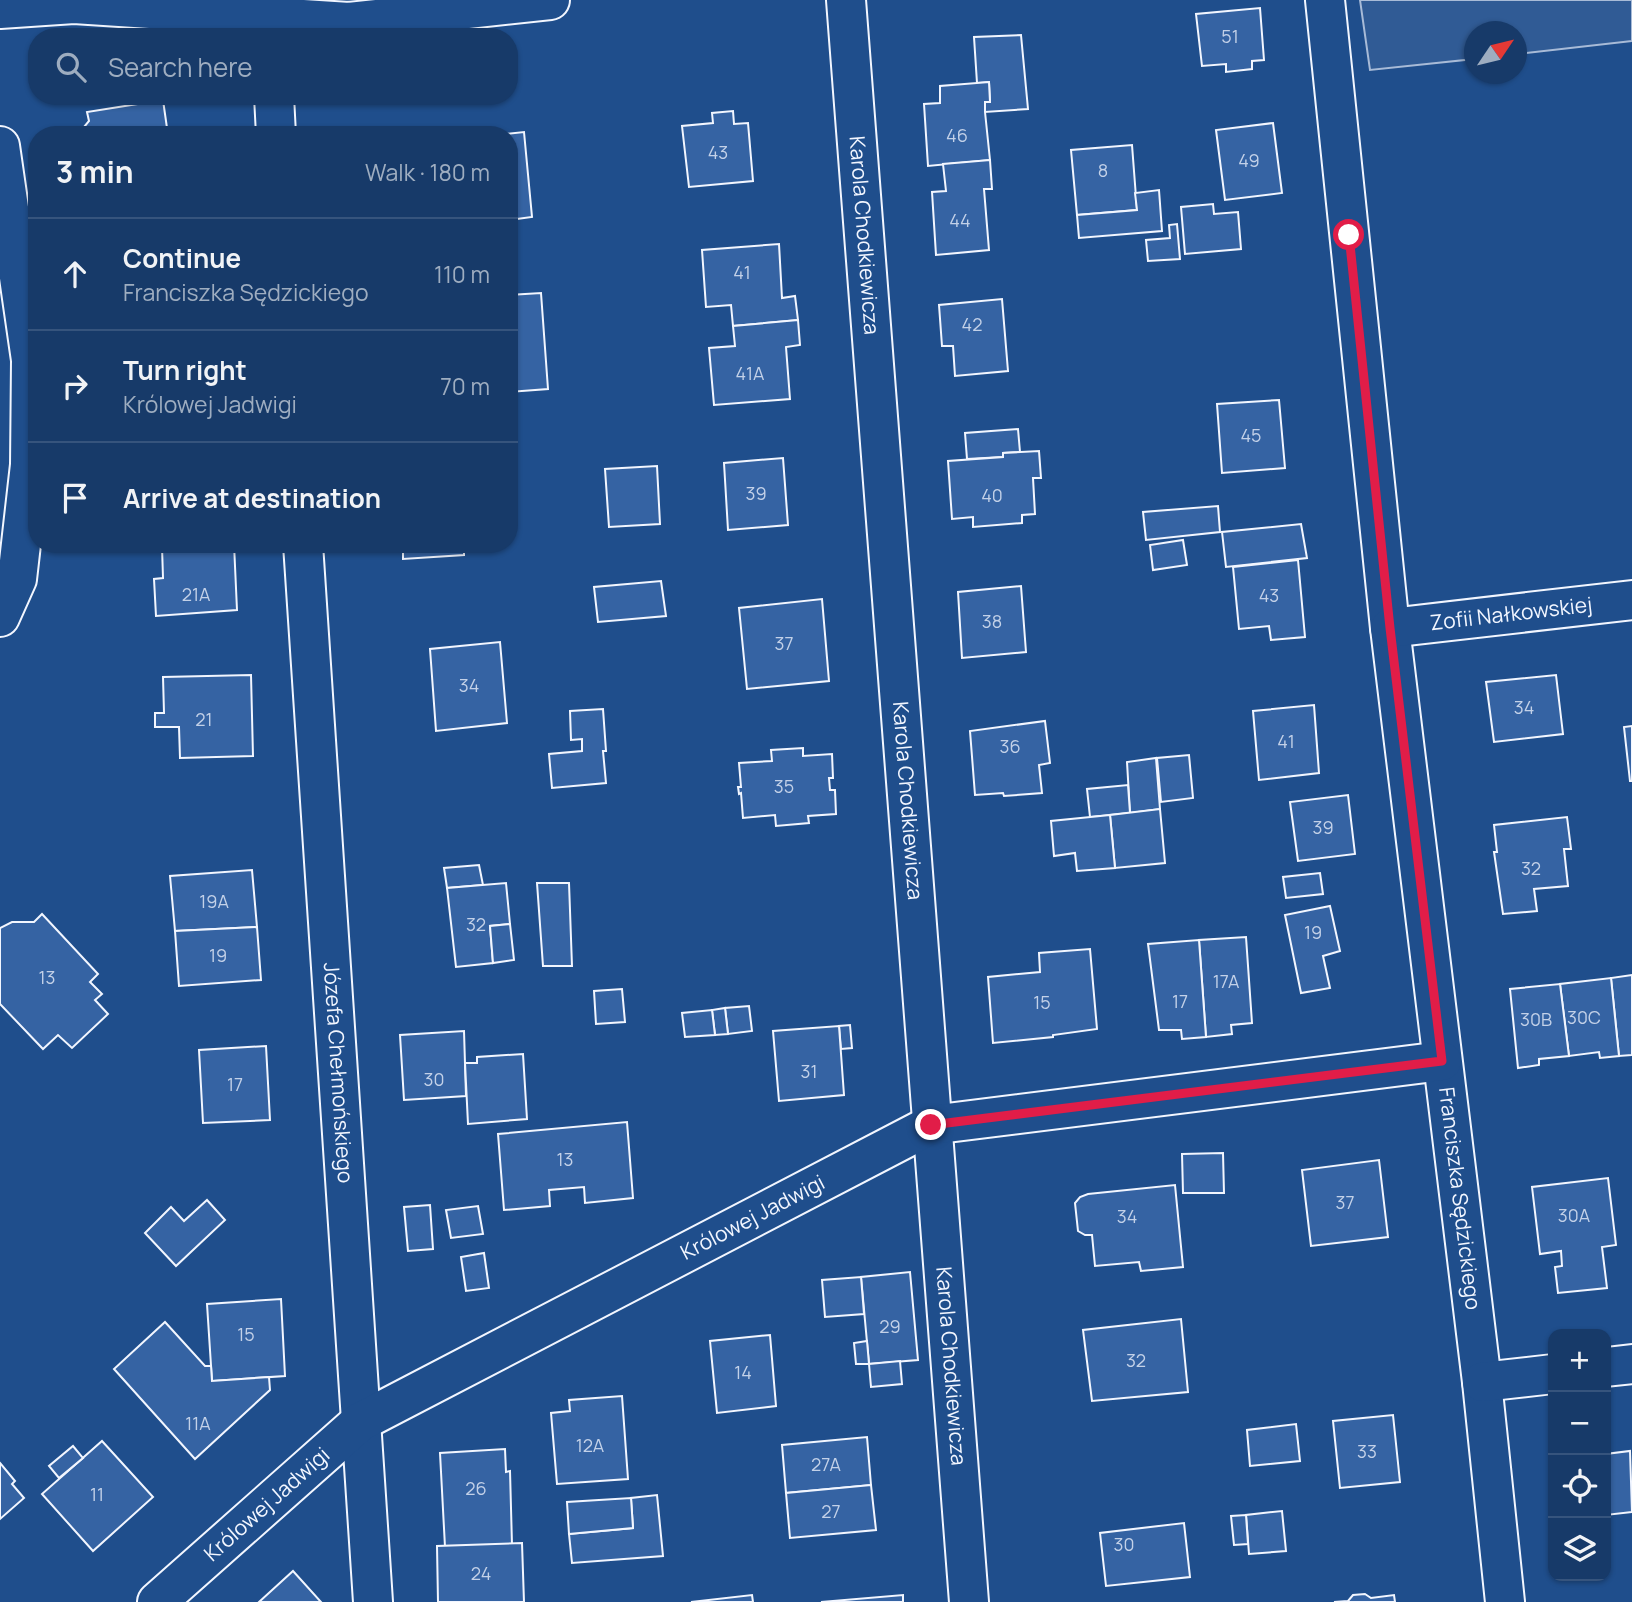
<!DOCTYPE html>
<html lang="en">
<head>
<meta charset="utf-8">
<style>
	body { margin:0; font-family:Manrope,sans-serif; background:#20416f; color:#f1f3f6 }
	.controls { position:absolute; right:21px; bottom:21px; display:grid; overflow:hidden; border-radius:14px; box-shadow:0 2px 5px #0004 }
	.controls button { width:63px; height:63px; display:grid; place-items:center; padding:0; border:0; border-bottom:2px solid #36547d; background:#173a69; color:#f1f3f6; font:35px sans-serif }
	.compass { position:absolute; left:1464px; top:21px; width:63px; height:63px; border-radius:50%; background:#173a69; box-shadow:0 2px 5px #0004; rotate:55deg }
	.stop { position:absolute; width:21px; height:21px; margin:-16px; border:5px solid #e11d48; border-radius:50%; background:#fff }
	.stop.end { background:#e11d48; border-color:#fff; box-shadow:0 2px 7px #0008 }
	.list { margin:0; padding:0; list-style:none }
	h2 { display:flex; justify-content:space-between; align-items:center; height:91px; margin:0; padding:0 28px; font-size:30px }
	h2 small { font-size:23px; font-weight:400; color:#9eadc0 }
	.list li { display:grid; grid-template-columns:46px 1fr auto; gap:21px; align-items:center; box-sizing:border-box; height:112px; padding:0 28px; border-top:2px solid #36547d }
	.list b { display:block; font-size:26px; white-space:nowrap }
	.list p { margin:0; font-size:23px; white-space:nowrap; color:#9eadc0 }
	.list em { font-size:23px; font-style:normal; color:#9eadc0 }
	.icon { flex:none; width:38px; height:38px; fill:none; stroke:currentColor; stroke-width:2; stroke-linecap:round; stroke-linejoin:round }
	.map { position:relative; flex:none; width:1632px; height:1602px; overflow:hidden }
	.search { position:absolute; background:#173a69; box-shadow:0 2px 5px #0004; left:28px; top:28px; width:490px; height:77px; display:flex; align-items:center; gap:18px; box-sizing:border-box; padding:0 24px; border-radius:28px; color:#9eadc0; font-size:26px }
	.panel { position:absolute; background:#173a69; box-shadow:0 2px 5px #0004; left:28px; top:126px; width:490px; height:427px; border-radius:28px }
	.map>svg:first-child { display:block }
	.built { fill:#305b95; stroke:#a8bbd7; stroke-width:2 }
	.building { fill:#3563a3; stroke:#f2f6ff; stroke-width:2 }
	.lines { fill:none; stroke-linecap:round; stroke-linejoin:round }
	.street-casing { stroke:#f2f6ff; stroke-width:42 }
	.street { stroke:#1f4e8c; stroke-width:38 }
	.route { stroke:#e11d48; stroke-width:9 }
	.labels { text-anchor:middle; stroke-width:5; stroke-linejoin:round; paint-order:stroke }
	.number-label { font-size:18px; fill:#c3d1e8 }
	.street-label { font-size:21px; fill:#f2f6ff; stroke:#1f4e8c }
</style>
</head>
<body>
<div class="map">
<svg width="1632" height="1602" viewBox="0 0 1632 1602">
	<rect width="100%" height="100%" fill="#1f4e8c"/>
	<polygon class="built" points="1360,0 1632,0 1632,41 1517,54 1516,32 1474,32 1474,59 1370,70"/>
	<g class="building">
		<polygon points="1260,8 1264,60 1252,61 1252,69 1226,72 1226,64 1202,66 1196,14"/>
		<polygon points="1021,35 1028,109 985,112 985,102 990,102 989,82 977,83 974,37"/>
		<polygon points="989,82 990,102 985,102 985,112 990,160 928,166 924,104 940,103 940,86"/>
		<polygon points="163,100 168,135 86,135 84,127 89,121 87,112"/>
		<polygon points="733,111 734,124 748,123 753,181 689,187 682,126 713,123 712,113"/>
		<polygon points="1273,123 1282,193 1225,200 1216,130"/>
		<polygon points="524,132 532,217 509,220 509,135 497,135"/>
		<polygon points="1132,145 1137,210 1077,215 1071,150"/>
		<polygon points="990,160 992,189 984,189 989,250 936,255 932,192 946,191 943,164"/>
		<polygon points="1159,190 1162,231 1079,238 1077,215 1137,210 1135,193"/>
		<polygon points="1213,204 1214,214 1238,212 1241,249 1185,254 1181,207"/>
		<polygon points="1177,224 1180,259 1148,261 1146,240 1170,238 1169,225"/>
		<polygon points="779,244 782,298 795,296 798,320 733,326 731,305 706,307 702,250"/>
		<polygon points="541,293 548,389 509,392 509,295"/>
		<polygon points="1002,299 1008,371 955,376 953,346 942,346 939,305"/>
		<polygon points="798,320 800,345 786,347 790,399 714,405 709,348 735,346 733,326"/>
		<polygon points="1279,400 1285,468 1222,473 1217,404"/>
		<polygon points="1018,429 1020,452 1003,453 1003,457 967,459 965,433"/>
		<polygon points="1039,451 1041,478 1033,478 1035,514 1022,515 1022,523 973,527 973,517 952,519 948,461 1003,457 1003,453"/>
		<polygon points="783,458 788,525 728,530 724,463"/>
		<polygon points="657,466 660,524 609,527 605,469"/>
		<polygon points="1218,506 1220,532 1146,540 1143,512"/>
		<polygon points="1301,524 1307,558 1226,567 1222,532"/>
		<polygon points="1183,540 1187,565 1153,570 1150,545"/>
		<polygon points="210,544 234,544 237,610 156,616 154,579 163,578 162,547"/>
		<polygon points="403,544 464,544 464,555 403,559"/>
		<polygon points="1298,560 1305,637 1271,640 1269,626 1239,629 1233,567"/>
		<polygon points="661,581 666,616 598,622 594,587"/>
		<polygon points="1021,586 1026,652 962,658 958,592"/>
		<polygon points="822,599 829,681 747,689 739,608"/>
		<polygon points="500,642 507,723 436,731 430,649"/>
		<polygon points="251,675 253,756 180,758 179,727 155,727 155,713 164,713 163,677"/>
		<polygon points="1556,675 1563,734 1494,742 1486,682"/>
		<polygon points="1314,705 1319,773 1259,780 1253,711"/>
		<polygon points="603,709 606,751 603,751 606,783 552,788 549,754 582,751 582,739 571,740 570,711"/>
		<polygon points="1045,721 1050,763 1039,765 1042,793 1004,796 1003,793 975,795 970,731"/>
		<polygon points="1632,726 1632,781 1630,781 1624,727"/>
		<polygon points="803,748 803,756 832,754 833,778 829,778 830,790 835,790 836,814 808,816 809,823 776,826 775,815 743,818 741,793 739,794 738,787 741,787 739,763 772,761 771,750"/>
		<polygon points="1189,755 1193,798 1161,802 1157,758"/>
		<polygon points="1156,758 1160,809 1130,813 1127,762"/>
		<polygon points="1128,785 1130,813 1090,817 1087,789"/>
		<polygon points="1348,795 1355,854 1298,861 1290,802"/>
		<polygon points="1160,809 1165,863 1115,868 1110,815"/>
		<polygon points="1110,815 1115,868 1077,871 1075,853 1054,856 1051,821"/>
		<polygon points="1567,817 1571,849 1564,849 1568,886 1534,889 1537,911 1503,914 1494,852 1497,852 1494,825"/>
		<polygon points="479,865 483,885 447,888 444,868"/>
		<polygon points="252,870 257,927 175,931 170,876"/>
		<polygon points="1320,873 1323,894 1286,898 1283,877"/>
		<polygon points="506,883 510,924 490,926 493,963 456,967 447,888"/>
		<polygon points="537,883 569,883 572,966 543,966"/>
		<polygon points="1330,906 1340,951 1323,956 1330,988 1301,993 1285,915"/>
		<polygon points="42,914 98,974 90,982 102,994 95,1000 108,1014 72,1048 58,1035 43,1049 0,1004 0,928 12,922 34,922"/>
		<polygon points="510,924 514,960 493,963 490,926"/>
		<polygon points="257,927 261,980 179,986 175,931"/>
		<polygon points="1246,937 1252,1023 1231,1025 1232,1034 1206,1037 1199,940"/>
		<polygon points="1199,940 1206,1037 1182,1039 1181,1030 1159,1030 1148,944"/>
		<polygon points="1090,949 1097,1029 1053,1035 1053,1037 993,1043 988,977 1040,972 1039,953"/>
		<polygon points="1632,975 1632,1055 1619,1056 1611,978"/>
		<polygon points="1611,978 1619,1056 1600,1058 1599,1052 1569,1056 1560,984"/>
		<polygon points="1560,984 1569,1056 1539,1059 1539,1065 1518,1068 1510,989"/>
		<polygon points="622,989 625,1022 596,1024 594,991"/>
		<polygon points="749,1006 752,1031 728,1034 725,1008"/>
		<polygon points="725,1008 728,1034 715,1035 712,1010"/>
		<polygon points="712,1010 715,1035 685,1037 682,1013"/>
		<polygon points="850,1025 852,1048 841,1049 839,1026"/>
		<polygon points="839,1026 844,1095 779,1101 773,1031"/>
		<polygon points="464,1031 466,1096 404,1100 400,1035"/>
		<polygon points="266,1046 270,1120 203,1123 199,1050"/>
		<polygon points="523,1054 527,1119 468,1124 465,1063 477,1063 477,1057"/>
		<polygon points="627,1122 633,1198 585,1203 584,1187 549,1190 550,1206 504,1210 498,1134"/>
		<polygon points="1223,1153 1224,1193 1183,1193 1182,1154"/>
		<polygon points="1379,1160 1388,1237 1311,1246 1302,1170"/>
		<polygon points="1608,1178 1616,1245 1602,1247 1607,1288 1558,1293 1555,1267 1562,1266 1561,1251 1540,1254 1532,1187"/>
		<polygon points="1175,1185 1183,1267 1141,1271 1139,1262 1095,1266 1092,1235 1085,1235 1078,1231 1075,1203 1080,1197 1088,1194"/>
		<polygon points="207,1200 225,1220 176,1266 145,1233 171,1207 184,1221"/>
		<polygon points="430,1205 433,1249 408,1251 404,1207"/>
		<polygon points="478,1206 483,1234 451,1238 446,1210"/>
		<polygon points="484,1253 489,1288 466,1291 461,1257"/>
		<polygon points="910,1272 918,1360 869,1364 861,1277"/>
		<polygon points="861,1277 864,1314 825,1317 822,1280"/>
		<polygon points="281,1299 285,1376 212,1381 207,1304"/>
		<polygon points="1181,1319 1188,1392 1092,1401 1083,1330"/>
		<polygon points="165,1322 205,1366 211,1366 212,1381 269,1377 270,1390 195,1459 114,1369"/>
		<polygon points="770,1335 776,1406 717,1413 710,1341"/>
		<polygon points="867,1341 869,1364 856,1364 854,1343"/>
		<polygon points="900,1361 902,1384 871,1387 869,1364"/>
		<polygon points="622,1396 628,1479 557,1484 551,1413 570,1411 569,1400"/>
		<polygon points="1393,1415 1400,1482 1340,1488 1333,1421"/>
		<polygon points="1296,1424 1300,1461 1250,1466 1247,1430"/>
		<polygon points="867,1437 871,1485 786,1493 782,1445"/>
		<polygon points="102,1441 153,1497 93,1551 42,1494"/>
		<polygon points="73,1446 83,1458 59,1478 49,1466"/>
		<polygon points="505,1449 506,1472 510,1471 512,1545 445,1547 440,1453"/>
		<polygon points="1630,1451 1632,1512 1606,1515 1606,1454"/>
		<polygon points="0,1463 15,1481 12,1484 24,1498 0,1519"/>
		<polygon points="871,1485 876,1530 790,1538 786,1493"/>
		<polygon points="657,1495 663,1556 572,1563 569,1534 633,1528 631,1498"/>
		<polygon points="631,1498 633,1528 569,1534 567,1502"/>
		<polygon points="1282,1511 1286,1551 1249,1554 1246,1515"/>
		<polygon points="1246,1515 1248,1544 1234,1545 1231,1516"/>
		<polygon points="1184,1523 1190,1577 1106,1586 1100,1533"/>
		<polygon points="522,1543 524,1602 438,1602 437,1546"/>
		<polygon points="293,1571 321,1602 259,1602"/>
		<polygon points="1365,1594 1371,1598 1394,1595 1395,1602 1334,1602 1348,1601 1353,1595"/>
		<polygon points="752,1595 753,1602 691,1602"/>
		<polygon points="903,1595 903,1602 821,1602"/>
	</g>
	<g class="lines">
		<g class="street-casing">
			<g id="street">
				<path id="s1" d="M846,0L969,1602"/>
				<path id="s2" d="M1325,0L1390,628L1482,1382L1505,1602"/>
				<polyline points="0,9 74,4 349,22 550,0"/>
				<polyline points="274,96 276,135"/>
				<polyline points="0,146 31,360 30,465 17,579 0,617"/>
				<path id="s3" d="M303,544L373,1602"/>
				<path id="s4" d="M1390,628L1632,600"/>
				<polyline points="1606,1367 1632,1364"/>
				<polyline points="1482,1382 1553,1374"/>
				<path id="s5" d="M157,1602L360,1422L931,1125L1442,1061"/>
			</g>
		</g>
		<use href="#street" class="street"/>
	</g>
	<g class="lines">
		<polyline class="route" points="931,1125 1442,1061 1390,628 1349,235"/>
	</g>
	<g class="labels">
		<g class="number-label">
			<text x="1230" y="43">51</text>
			<text x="957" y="142">46</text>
			<text x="718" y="159">43</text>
			<text x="1249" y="167">49</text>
			<text x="1103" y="177">8</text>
			<text x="960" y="227">44</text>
			<text x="742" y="279">41</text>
			<text x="972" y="331">42</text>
			<text x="750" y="380">41A</text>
			<text x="1251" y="442">45</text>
			<text x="756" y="500">39</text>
			<text x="992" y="502">40</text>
			<text x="196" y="601">21A</text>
			<text x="1269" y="602">43</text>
			<text x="992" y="628">38</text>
			<text x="784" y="650">37</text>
			<text x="469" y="692">34</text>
			<text x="1524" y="714">34</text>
			<text x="204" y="726">21</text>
			<text x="1286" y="748">41</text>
			<text x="1010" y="753">36</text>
			<text x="784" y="793">35</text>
			<text x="1323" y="834">39</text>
			<text x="1531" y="875">32</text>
			<text x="214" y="908">19A</text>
			<text x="476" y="931">32</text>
			<text x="1313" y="939">19</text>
			<text x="218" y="962">19</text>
			<text x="47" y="984">13</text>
			<text x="1226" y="988">17A</text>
			<text x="1180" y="1008">17</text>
			<text x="1042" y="1009">15</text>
			<text x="1584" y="1024">30C</text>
			<text x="1536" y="1026">30B</text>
			<text x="809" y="1078">31</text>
			<text x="434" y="1086">30</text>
			<text x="235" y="1091">17</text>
			<text x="565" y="1166">13</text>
			<text x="1345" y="1209">37</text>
			<text x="1574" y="1222">30A</text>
			<text x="1127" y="1223">34</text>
			<text x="890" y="1333">29</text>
			<text x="246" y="1341">15</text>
			<text x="1136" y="1367">32</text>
			<text x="743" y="1379">14</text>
			<text x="198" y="1430">11A</text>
			<text x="590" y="1452">12A</text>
			<text x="1367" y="1458">33</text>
			<text x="826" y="1471">27A</text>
			<text x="476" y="1495">26</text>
			<text x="97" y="1501">11</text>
			<text x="831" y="1518">27</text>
			<text x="1124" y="1551">30</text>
			<text x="481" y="1580">24</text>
		</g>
		<g class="street-label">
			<text dy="7" stroke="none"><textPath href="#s1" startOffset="236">Karola Chodkiewicza</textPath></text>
			<text dy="7" stroke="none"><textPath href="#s4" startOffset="122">Zofii Nałkowskiej</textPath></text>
			<text dy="7" stroke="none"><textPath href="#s1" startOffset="803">Karola Chodkiewicza</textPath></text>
			<text dy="7" stroke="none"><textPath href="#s3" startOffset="530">Józefa Chełmońskiego</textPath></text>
			<text dy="7" stroke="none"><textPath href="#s2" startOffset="1206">Franciszka Sędzickiego</textPath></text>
			<text dy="7" stroke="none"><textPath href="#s5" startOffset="714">Królowej Jadwigi</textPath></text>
			<text dy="7" stroke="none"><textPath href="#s1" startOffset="1370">Karola Chodkiewicza</textPath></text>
			<text dy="7" stroke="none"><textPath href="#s5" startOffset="147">Królowej Jadwigi</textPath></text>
		</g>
	</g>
</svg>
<div class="controls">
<button>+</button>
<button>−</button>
<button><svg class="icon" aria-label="locate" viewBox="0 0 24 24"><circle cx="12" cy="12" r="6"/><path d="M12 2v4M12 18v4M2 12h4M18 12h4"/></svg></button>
<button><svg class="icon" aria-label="layers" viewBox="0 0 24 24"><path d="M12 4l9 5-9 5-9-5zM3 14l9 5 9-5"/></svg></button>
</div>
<svg class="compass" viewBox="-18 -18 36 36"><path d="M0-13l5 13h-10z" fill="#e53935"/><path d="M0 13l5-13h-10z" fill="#9eadc0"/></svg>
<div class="stop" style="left:1349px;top:235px"></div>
<div class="stop end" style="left:931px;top:1125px"></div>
<div class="search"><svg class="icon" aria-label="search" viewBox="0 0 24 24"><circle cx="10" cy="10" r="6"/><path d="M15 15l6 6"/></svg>Search here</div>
<section class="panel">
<h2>3 min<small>Walk · 180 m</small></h2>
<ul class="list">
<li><svg class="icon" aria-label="ahead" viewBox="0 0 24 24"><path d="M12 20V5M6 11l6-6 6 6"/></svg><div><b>Continue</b><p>Franciszka Sędzickiego</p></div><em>110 m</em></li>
<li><svg class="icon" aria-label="right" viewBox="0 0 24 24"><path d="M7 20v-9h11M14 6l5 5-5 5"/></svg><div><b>Turn right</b><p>Królowej Jadwigi</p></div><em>70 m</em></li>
<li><svg class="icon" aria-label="arrive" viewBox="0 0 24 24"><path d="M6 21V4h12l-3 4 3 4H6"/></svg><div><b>Arrive at destination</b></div></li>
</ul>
</section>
</div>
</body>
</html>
